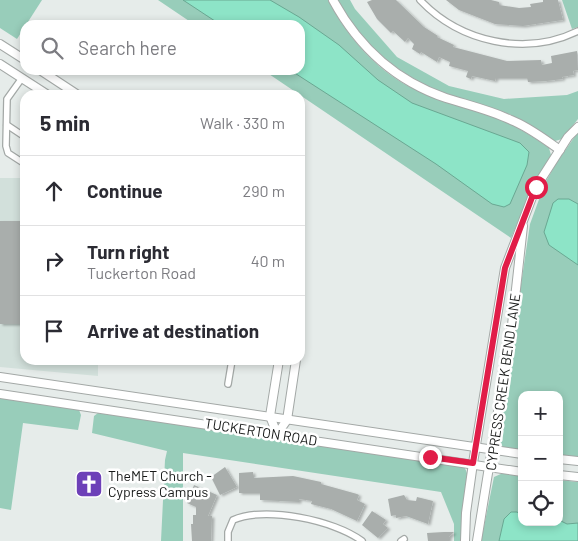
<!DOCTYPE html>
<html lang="en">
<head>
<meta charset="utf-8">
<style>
	body { margin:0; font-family:Barlow,sans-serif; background:#f2f2f3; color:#2b2b33 }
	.controls { position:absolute; right:15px; bottom:15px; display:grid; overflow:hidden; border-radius:10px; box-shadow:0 2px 8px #0003 }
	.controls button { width:45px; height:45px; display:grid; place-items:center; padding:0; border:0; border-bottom:1px solid #e1e1e2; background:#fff; color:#2b2b33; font:25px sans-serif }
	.stop { position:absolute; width:15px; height:15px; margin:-11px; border:4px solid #e11d48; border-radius:50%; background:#fff }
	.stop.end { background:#e11d48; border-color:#fff; box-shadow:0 1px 5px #0008 }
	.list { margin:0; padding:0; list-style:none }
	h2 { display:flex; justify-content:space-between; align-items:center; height:65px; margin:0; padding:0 20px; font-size:21px }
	h2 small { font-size:16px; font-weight:400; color:#7c7c81 }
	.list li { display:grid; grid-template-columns:32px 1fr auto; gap:15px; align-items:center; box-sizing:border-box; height:70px; padding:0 20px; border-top:1px solid #e1e1e2 }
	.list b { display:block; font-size:19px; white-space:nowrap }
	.list p { margin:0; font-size:16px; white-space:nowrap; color:#7c7c81 }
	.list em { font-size:16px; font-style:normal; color:#7c7c81 }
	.icon { flex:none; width:28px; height:28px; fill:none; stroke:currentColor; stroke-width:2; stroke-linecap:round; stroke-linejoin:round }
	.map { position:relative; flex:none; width:578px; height:541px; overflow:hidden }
	.search { position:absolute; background:#fff; box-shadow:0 2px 8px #0003; left:20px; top:20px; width:285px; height:55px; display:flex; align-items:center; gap:12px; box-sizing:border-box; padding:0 18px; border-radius:15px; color:#7c7c81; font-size:19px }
	.panel { position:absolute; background:#fff; box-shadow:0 2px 8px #0003; left:20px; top:90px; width:285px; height:275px; border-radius:15px }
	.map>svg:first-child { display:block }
	.built { fill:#d2e0db }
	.green { fill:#98cdba }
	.water { fill:#8de4c7; stroke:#6aa792 }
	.building { fill:#a9aeac; filter:url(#shadow) }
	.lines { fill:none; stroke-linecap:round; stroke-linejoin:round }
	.street-casing { stroke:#a3a8a6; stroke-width:8 }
	.secondary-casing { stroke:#a3a8a6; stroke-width:10 }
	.street { stroke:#fff; stroke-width:5.5 }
	.secondary { stroke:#fff; stroke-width:8 }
	.route { stroke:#e11d48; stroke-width:6 }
	.labels { text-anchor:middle; stroke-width:5; stroke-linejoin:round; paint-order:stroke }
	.street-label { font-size:14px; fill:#171918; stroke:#fff }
	.poi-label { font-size:14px; fill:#171918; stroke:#fff; text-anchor:start }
</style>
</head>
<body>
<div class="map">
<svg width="578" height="541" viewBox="0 0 578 541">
	<defs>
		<filter id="shadow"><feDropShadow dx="2.5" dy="1.5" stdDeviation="1" flood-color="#0004"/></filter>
	</defs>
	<rect width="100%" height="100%" fill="#e6ecea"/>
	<polygon class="built" points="0,178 25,178 25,360 98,360 98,376 0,367"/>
	<g class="green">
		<polygon points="0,0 42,0 17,39 0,28"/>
		<path d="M158,0H328C346,35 375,69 410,87C438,101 468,107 496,118C515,125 532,136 549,148L551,155L529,196L511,238L263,70H300V25H195Z"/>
		<path d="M337,0H350L355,9L397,57L449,86L504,99L567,95L578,91V119L562,139L555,141C539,135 525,121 509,114C489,106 468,101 448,94C400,78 362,43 337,0Z"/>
		<polygon points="562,0 578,0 578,27 572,29"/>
		<polygon points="578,132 578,457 559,455 559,395 522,395 522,451 503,447 498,439 530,224 545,183 557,162"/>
		<polygon points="0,398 76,409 79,410 81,415 78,430 23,423 11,510 0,508"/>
		<path d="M98,413L464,467C474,480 462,506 461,521C461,528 461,534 461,541H454V524L441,492L183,453V541H161L165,460L167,451L92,433L94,416Z"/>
		<polygon points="503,473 522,476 522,522 559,522 559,480 578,482 578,541 481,541 494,477"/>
	</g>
	<g class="water">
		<polygon points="183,0 270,0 299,17 339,45 378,80 412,103 520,143 529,152 527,165 510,204 504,207 492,204 436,164 290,70 300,70 300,25 221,25"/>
		<polygon points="558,199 569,199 578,204 578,265 549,245 544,232 553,203"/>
		<polygon points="511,512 517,512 522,515 522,522 559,522 559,520 567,524 578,523 578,541 499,541 504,519"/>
	</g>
	<g class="building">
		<polygon points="372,0 396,0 424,27 438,36 437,37 454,45 453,47 507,61 541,60 542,65 552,63 551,56 577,51 578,70 573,71 574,75 562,77 563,79 547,81 528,82 527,78 496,78 495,81 472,76 471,79 466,77 468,71 449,66 450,62 439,57 437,62 421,52 420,54 412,49 414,44 408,38 405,42 393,31 391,33 377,19 367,2"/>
		<polygon points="446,0 491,0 499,2 499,5 519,8 531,7 530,4 543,2 543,0 558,0 563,20 523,26 495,24 459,10"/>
		<rect x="0" y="221" width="25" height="103"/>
		<polygon points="225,467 237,487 220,495 211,477"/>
		<polygon points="253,472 253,478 293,476 321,482 321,484 357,494 359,495 357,500 365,504 357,521 331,509 311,504 312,501 299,499 299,502 260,500 260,493 239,493 239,473"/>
		<polygon points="194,485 217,495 208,516 212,516 211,541 192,541 191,524 193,524 193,515 196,515 196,507 187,503"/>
		<polygon points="404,495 407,500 416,501 417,497 433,501 428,524 406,516 396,518 396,515 391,516 388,499"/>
		<polygon points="372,511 386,520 383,524 388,528 378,538 362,525"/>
		<polygon points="444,532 454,532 449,537 449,541 428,541 427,533"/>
	</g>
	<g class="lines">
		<g class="street-casing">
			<g id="street">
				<path d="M420,0C460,42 525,57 578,31"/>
				<polyline points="22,78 7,99 6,146 8,153 25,164"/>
				<polyline points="7,125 25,137"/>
				<polyline points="228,384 232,360"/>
				<path d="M228,541V532L233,520C266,506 334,520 362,541"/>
				<polyline points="401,541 404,539"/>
			</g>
		</g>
		<g class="secondary-casing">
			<g id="secondary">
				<path d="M333,0C358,46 396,81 446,98C468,105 490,110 511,120C529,127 544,139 560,150"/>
				<polyline points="0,44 25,60"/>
				<polyline points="0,64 48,95"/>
				<polyline points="40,70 78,95"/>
				<polyline points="300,319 300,327"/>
				<polyline points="0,377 522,454"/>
				<polyline points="0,394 522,472"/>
				<polyline points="277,434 287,420 296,360"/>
				<polyline points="277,434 270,416 279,360"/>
				<polyline points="559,459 578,461"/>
				<polyline points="559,475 578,477"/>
				<polyline points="465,541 466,513 473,463 505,268 536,187 568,137 578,127"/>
				<polyline points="477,541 512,325 523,226"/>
			</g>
		</g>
		<use href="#street" class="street"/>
		<use href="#secondary" class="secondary"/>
	</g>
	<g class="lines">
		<polyline class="route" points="430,457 473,463 505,268 536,187"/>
	</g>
	<defs>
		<g id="church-square" transform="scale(1.4375)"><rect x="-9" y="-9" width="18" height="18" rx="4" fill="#6d40b8" stroke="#fff"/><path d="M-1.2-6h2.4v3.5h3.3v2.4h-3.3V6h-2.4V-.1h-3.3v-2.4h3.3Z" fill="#fff"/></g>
	</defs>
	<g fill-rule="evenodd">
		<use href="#church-square" x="89" y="484"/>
	</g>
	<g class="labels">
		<g class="street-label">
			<text transform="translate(503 382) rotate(-82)" y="5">CYPRESS CREEK BEND LANE</text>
			<text transform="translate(261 432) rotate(9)" y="5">TUCKERTON ROAD</text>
		</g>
		<g class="poi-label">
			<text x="108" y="481">TheMET Church -<tspan x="108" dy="16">Cypress Campus</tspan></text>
		</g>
	</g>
</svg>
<div class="controls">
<button>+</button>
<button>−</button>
<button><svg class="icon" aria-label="locate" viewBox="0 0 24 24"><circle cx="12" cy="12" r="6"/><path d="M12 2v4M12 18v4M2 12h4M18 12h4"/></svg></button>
</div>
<div class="stop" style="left:536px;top:187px"></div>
<div class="stop end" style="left:430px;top:457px"></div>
<div class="search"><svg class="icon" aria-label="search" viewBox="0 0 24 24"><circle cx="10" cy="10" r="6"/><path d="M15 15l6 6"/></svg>Search here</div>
<section class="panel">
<h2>5 min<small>Walk · 330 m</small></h2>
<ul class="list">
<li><svg class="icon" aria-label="ahead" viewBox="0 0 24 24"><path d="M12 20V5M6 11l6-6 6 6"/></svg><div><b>Continue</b></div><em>290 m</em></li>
<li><svg class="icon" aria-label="right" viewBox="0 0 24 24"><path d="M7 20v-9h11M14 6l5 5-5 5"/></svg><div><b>Turn right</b><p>Tuckerton Road</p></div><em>40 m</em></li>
<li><svg class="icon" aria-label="arrive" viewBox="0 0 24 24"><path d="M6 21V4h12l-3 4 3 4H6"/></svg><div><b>Arrive at destination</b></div></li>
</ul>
</section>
</div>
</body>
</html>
